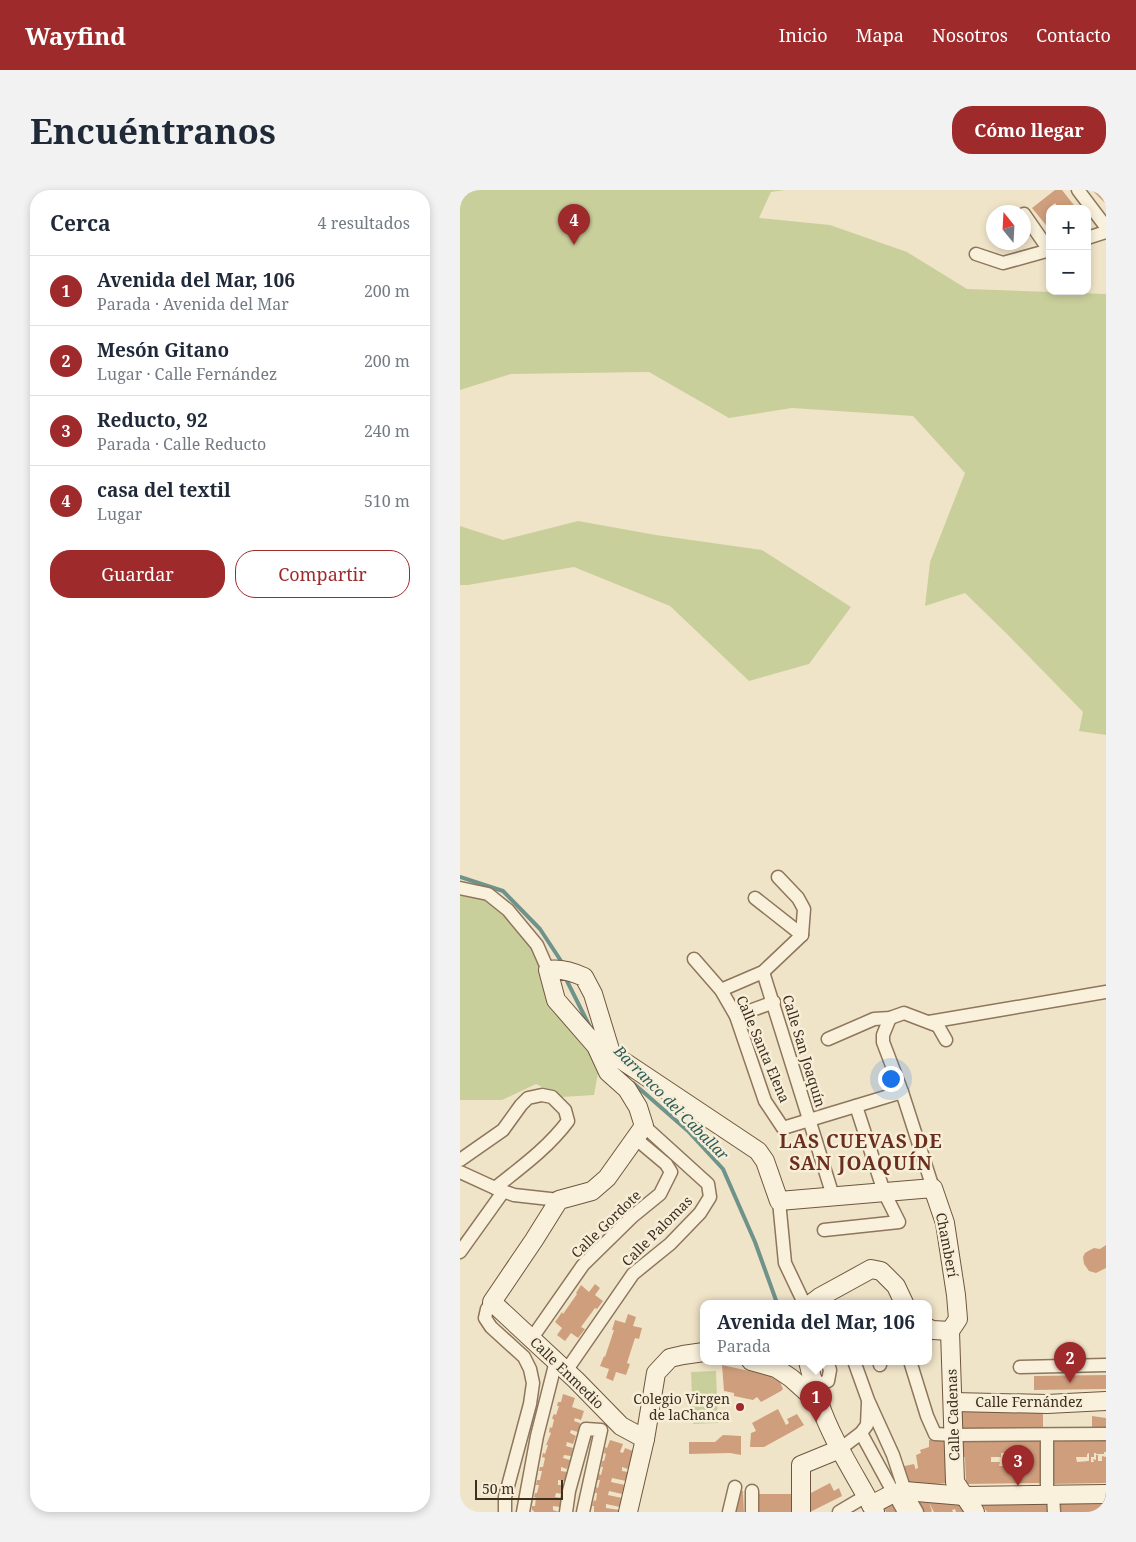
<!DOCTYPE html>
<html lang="es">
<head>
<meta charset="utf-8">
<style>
	body { margin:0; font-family:"Noto Serif",serif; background:#f2f2f3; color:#1f2937 }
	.controls { position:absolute; right:15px; top:15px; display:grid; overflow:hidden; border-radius:10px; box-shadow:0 2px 8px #0003 }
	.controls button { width:45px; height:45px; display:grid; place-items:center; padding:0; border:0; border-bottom:1px solid #e0e1e3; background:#fff; color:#1f2937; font:25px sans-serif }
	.compass { position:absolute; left:526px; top:15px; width:45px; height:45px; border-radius:50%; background:#fff; box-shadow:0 2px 8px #0003; rotate:342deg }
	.scale { position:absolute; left:15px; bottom:12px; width:88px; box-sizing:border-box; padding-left:5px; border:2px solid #3d2e20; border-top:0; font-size:14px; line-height:18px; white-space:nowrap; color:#3d2e20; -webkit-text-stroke:4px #f7eed8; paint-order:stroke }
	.you { position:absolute; left:430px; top:888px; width:18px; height:18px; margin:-12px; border:4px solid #fff; border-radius:50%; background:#1a73e8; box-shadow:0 0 0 8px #1a73e833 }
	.badge { display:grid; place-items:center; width:32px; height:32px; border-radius:50%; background:#9e2a2b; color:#fff; font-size:16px; font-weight:700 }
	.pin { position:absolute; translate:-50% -41px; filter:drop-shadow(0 1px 2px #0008) }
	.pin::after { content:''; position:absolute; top:26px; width:18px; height:15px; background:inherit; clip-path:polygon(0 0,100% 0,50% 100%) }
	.popup { position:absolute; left:240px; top:1110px; width:232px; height:65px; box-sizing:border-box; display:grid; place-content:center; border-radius:10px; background:#fff; filter:drop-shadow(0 1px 4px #0005); font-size:16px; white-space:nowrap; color:#747a83 }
	.popup b { font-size:19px; color:#1f2937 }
	.popup::after { content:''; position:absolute; left:50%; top:100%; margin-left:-10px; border:10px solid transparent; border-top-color:#fff }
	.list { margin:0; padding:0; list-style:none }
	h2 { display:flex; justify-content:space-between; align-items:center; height:65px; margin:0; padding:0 20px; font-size:21px }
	h2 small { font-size:16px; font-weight:400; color:#747a83 }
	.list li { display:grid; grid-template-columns:32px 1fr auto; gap:15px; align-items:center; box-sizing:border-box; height:70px; padding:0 20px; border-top:1px solid #e0e1e3 }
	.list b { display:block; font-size:19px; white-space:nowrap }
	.list p { margin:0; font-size:16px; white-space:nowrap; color:#747a83 }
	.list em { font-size:16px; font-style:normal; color:#747a83 }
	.actions { display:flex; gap:10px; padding:15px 20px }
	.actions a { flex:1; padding:11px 0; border:1px solid #9e2a2b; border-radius:20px; text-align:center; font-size:18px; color:#9e2a2b }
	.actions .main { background:#9e2a2b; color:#fff }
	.map { position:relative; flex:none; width:646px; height:1322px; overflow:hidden; border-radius:20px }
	header { display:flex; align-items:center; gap:30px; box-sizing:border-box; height:70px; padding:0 25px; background:#9e2a2b; color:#fff }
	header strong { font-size:24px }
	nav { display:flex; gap:28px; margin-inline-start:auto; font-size:18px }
	.intro { display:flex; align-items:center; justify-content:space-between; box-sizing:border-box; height:120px; padding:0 30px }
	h1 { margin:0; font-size:35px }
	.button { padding:12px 22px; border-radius:20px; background:#9e2a2b; color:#fff; font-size:18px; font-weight:700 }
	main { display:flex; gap:30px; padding:0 30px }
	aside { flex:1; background:#fff; border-radius:20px; box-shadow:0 2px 8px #0003 }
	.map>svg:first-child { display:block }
	.green { fill:#c9cf9b }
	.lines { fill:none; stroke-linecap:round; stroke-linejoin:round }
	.stream { stroke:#6f938a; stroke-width:4 }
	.building { fill:#cf9f7d; fill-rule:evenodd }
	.street-casing { stroke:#8d765c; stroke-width:15 }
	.secondary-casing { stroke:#6f573f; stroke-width:20 }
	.street { stroke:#faf1dc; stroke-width:12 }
	.secondary { stroke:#faf1dc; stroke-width:18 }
	.poi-dot { fill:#9e2a2b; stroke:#f7eed8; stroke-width:2 }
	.labels { text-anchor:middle; stroke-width:5; stroke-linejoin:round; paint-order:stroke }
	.street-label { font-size:14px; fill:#3d2e20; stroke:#f7eed8 }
	.poi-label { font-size:14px; fill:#3d2e20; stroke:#f7eed8; text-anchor:end }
	.water-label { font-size:15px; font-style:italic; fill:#2f5d5a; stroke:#f7eed8 }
	.district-label { font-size:19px; font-weight:bold; letter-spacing:1px; fill:#6b2e1e; stroke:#f7eed8 }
</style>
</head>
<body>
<header>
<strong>Wayfind</strong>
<nav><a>Inicio</a><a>Mapa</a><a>Nosotros</a><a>Contacto</a></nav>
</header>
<div class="intro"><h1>Encuéntranos</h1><a class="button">Cómo llegar</a></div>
<main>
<aside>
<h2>Cerca<small>4 resultados</small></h2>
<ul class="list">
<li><span class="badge">1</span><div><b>Avenida del Mar, 106</b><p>Parada · Avenida del Mar</p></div><em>200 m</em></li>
<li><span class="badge">2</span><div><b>Mesón Gitano</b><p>Lugar · Calle Fernández</p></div><em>200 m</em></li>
<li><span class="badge">3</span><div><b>Reducto, 92</b><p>Parada · Calle Reducto</p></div><em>240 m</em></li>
<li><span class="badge">4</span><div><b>casa del textil</b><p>Lugar</p></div><em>510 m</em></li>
</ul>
<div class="actions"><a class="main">Guardar</a><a>Compartir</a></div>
</aside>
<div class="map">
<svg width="646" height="1322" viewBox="0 0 646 1322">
	<rect width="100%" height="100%" fill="#f0e4c8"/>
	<g class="green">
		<polygon points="0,0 325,0 311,2 299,28 370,35 447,62 507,99 646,104 646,545 619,541 623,522 549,446 505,403 465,416 470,372 505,283 453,226 332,218 269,228 189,182 51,184 0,200"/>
		<polygon points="118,331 196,345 302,360 391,417 349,474 289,491 210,416 114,377 8,395 0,395 0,336 43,350"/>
		<polygon points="0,702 28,710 63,743 81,772 100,828 140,872 134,905 102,907 76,894 42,910 0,910"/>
		<polygon points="256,1181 258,1233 233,1234 231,1182"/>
	</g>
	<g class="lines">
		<g class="stream">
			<polyline points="0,687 43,701 80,739 103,774"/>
			<polyline points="105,787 131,839"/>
			<polyline points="173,893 228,941 263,979 295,1052 317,1113"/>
		</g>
	</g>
	<g class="building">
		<polygon points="595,0 602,0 617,19 599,19 595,13 590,17 592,19 590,19 590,40 572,18"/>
		<polygon points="632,0 646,0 646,14"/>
		<polygon points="646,1055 646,1078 636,1083 629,1081 624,1074 623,1067 625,1063 630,1060 634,1058 640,1059"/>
		<polygon points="135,1094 140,1098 135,1105 143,1111 137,1119 135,1118 121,1137 125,1139 118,1148 111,1143 105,1151 97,1145 102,1138 95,1132 102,1122 103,1124 117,1104 116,1103 121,1095 129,1102"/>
		<polygon points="168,1124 176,1127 173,1136 182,1138 179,1149 175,1148 167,1173 170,1174 166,1185 156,1182 153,1191 146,1188 149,1179 140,1176 144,1166 145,1167 154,1140 152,1140 155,1130 165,1133"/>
		<polygon points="262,1175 308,1185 320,1192 323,1199 321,1201 301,1212 297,1207 293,1210 274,1206 274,1203 264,1201"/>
		<polygon points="646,1185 646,1199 574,1200 574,1186"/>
		<polygon points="103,1204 115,1208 112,1217 124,1221 121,1230 115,1228 114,1231 120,1233 118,1242 111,1240 110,1243 116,1246 113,1254 107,1252 106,1256 113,1258 111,1266 104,1265 103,1268 110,1270 107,1279 101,1277 101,1281 107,1282 105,1291 98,1290 98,1295 104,1295 102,1304 96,1303 95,1307 102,1308 100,1317 93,1316 93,1320 99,1322 74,1322 74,1321 72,1320 72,1316 75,1316 76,1308 74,1307 75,1303 77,1303 79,1295 76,1295 77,1290 80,1290 82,1281 79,1281 80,1277 83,1277 85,1268 82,1267 83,1263 85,1264 88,1255 86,1255 91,1243 89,1242 90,1237 92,1238 94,1230 92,1228 94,1224 96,1225 99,1216 97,1216 98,1212 101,1212"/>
		<polygon points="583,1215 583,1242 498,1242 497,1216"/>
		<polygon points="318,1219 326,1235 329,1233 327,1229 337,1224 344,1235 304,1257 290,1257 291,1243 296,1241 292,1233"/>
		<polygon points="632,1226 646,1228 646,1241 632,1241"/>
		<polygon points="263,1245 281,1246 281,1265 270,1263 229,1264 229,1252 255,1252"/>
		<path d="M584,1248V1293L506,1294L505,1267L499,1268L498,1249ZM541,1263H544V1276H539L540,1272H531V1267H541Z"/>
		<polygon points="489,1249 490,1293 460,1295 460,1293 447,1295 440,1277 454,1274 456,1280 456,1279 458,1278 456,1265 461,1263 460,1260 469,1257 469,1250"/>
		<path d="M590,1249H646V1262H644V1264H636V1263H634V1267H631V1272H634L633,1269L636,1270V1265H638V1271H642V1266L646,1267V1293L591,1294ZM629,1263V1271L617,1272L616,1267H627V1264Z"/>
		<polygon points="150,1250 163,1254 160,1262 163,1263 165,1258 173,1261 168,1279 162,1277 162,1281 168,1282 166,1291 152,1288 151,1292 165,1295 162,1304 149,1301 148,1305 162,1308 160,1317 146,1314 146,1318 160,1320 159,1322 134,1322 134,1316 132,1316 134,1310 136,1311 137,1303 135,1303 136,1297 138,1298 140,1290 137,1290 139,1284 141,1285 143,1277 141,1277 142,1271 144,1271 146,1264 144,1263 145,1257 147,1258"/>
		<polygon points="370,1293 374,1301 379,1298 382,1306 350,1322 347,1305"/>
		<polygon points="279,1300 283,1301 284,1322 275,1322"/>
		<rect x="299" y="1304" width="33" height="18"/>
		<polygon points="457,1307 498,1311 508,1322 496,1322 495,1319 492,1320 493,1322 474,1322 469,1313 472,1321 471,1322 453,1322"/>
		<polygon points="592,1309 592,1322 527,1322 523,1316 525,1311"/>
		<polygon points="434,1310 440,1322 426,1322 423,1316"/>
		<polygon points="646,1310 646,1322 597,1322 595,1311"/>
	</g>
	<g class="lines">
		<g class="street-casing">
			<g id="street">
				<polyline points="618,0 646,37"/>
				<polyline points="564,24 589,60"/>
				<polyline points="627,48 646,42"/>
				<polyline points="516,64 543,73 590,60"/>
				<polyline points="0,698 28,704 48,720 77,755 88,780"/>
				<polyline points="295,708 342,745"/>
				<polyline points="234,769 261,800 276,826 305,911 323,938 442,902"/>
				<polyline points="303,782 373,1006"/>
				<polyline points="261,800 303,782 342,745 344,719 338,708 318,687"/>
				<polyline points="276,826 314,812"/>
				<polyline points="430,828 423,845 423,852 442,902 473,998"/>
				<polyline points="469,832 646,802"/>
				<polyline points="368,849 414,829 430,828 444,823 478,836 486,850"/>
				<path d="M0,970L43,940L61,915L68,908L82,905L92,907L105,920L108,931C88,958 60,978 35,998"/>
				<polyline points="0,982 35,998 54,1005 99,1010"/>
				<polyline points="319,1011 325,1073 344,1113"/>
				<polyline points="364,1040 439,1032 424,1002 396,916"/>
				<polyline points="0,1062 43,1002"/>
				<polyline points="32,1112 27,1119 25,1128 31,1137 64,1167 70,1179 73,1193 70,1214 45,1307 45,1322"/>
				<polyline points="72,1148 123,1075 173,1026 200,1004 211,982 206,974 175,948"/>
				<polyline points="394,1171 408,1210 433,1265 445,1301 457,1322"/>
				<polyline points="419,1171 420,1175"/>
				<polyline points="450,1171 467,1226 475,1244 494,1245 646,1244"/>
				<polyline points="560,1177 646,1175"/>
				<polyline points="106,1181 173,1084 210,1054 240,1023 250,1007 248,994 184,936"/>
				<polyline points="354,1195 368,1191 370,1180 367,1171"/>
				<polyline points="401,1243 444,1322"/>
				<polyline points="380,1259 401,1243 407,1235 408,1213"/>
				<polyline points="587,1304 587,1245"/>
				<polyline points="593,1305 594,1322"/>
				<polyline points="63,1322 77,1246 96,1171"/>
				<polyline points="106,1322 109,1301 126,1239 141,1240 123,1322"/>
				<polyline points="269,1322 275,1297"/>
				<polyline points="292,1322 292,1301"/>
				<polyline points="379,1322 406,1306"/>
			</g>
		</g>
		<g class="secondary-casing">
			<g id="secondary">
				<polyline points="352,1113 360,1107 411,1079 421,1081 436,1096 444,1113"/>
				<polyline points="468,1138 473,1140 490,1141"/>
				<polyline points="490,1141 495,1292 515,1322"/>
				<polyline points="291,1171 316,1178 331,1188 359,1213"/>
				<path d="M348,1171C351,1184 354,1198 359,1212C372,1251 396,1286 415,1322"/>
				<polyline points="493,1212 587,1214 646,1211"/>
				<path d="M185,1249L161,1236L116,1190L32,1112L74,1050L99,1010L132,1001L147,988L184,936L178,917L167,899L148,882L136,856L96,810L88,780C101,778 113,782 124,787L133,804L151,863L298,961L305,971L319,1011L473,998L485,1033L496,1105L498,1129L490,1141"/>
				<polyline points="411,1315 434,1303 445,1301 504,1306 646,1304"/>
				<polyline points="168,1322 185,1249 196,1183 210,1168 223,1165 244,1162"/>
				<polyline points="341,1322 341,1275 380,1259"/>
			</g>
		</g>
		<use href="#street" class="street"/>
		<use href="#secondary" class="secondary"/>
	</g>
	<circle class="poi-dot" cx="280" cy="1217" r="5"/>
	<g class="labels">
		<g class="street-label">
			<text transform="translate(303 859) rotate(67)" y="5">Calle Santa Elena</text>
			<text transform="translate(344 861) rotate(73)" y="5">Calle San Joaquín</text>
			<text transform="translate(146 1034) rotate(-44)" y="5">Calle Gordote</text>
			<text transform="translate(197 1041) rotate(-45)" y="5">Calle Palomas</text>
			<text transform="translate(487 1055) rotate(79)" y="5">Chamberí</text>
			<text transform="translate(107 1183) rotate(44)" y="5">Calle Enmedio</text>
			<text x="569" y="1217">Calle Fernández</text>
			<text transform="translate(493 1225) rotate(-92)" y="5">Calle Cadenas</text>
		</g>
		<g class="poi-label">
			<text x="270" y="1214">Colegio Virgen<tspan x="270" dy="16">de laChanca</tspan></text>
		</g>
		<g class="water-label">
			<text transform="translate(211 913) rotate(45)" y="5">Barranco del Caballar</text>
		</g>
		<g class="district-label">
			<text x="401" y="958">LAS CUEVAS DE<tspan x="401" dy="22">SAN JOAQUÍN</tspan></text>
		</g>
	</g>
</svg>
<div class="controls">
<button>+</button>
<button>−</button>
</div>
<svg class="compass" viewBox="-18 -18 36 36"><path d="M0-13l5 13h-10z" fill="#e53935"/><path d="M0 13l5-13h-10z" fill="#747a83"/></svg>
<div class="scale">50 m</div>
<div class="you"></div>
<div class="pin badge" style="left:356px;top:1232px">1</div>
<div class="popup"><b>Avenida del Mar, 106</b>Parada</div>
<div class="pin badge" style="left:610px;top:1193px">2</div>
<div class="pin badge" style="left:558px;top:1296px">3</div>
<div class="pin badge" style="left:114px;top:55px">4</div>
</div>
</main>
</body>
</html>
